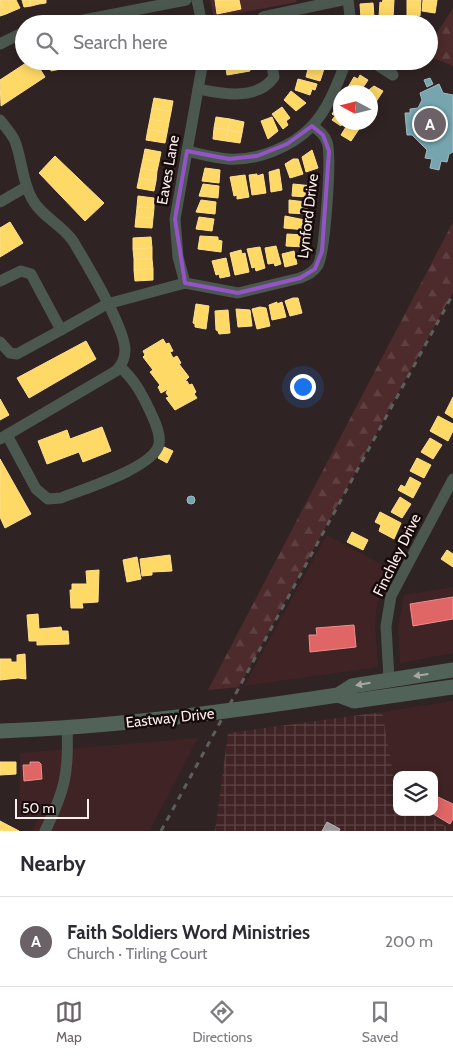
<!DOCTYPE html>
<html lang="en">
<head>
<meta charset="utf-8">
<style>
	body { margin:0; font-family:Cabin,sans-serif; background:#f7f7f7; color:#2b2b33 }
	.controls { position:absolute; right:15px; bottom:15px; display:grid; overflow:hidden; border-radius:10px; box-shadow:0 2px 12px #0003 }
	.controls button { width:45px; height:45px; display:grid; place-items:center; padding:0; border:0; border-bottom:1px solid #e1e1e2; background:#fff; color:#2b2b33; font:25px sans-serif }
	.compass { position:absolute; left:333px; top:85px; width:45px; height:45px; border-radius:50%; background:#fff; box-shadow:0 2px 12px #0003; rotate:277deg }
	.scale { position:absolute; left:15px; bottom:12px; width:74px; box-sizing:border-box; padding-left:5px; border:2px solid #feeded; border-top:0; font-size:14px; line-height:18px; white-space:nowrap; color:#feeded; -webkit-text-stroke:4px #160b0b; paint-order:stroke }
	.you { position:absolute; left:302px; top:386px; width:18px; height:18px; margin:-12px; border:4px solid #fff; border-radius:50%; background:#1a73e8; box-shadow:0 0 0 8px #1a73e833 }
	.badge { display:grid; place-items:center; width:32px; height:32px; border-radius:50%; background:#6a6267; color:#fff; font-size:16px; font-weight:700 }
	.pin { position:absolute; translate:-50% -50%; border:2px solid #fff; box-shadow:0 1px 5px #0006 }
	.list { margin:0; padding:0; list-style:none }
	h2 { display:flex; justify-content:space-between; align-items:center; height:65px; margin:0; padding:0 20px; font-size:21px }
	h2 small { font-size:16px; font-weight:400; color:#7c7c81 }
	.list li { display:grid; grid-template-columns:32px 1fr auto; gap:15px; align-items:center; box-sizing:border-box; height:90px; padding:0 20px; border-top:1px solid #e1e1e2 }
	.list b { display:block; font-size:19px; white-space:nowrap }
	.list p { margin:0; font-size:16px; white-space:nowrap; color:#7c7c81 }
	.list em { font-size:16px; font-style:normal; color:#7c7c81 }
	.icon { flex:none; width:28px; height:28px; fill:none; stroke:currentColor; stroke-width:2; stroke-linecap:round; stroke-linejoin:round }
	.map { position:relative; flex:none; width:453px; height:831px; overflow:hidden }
	.search { position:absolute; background:#fff; box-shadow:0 2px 12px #0003; left:15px; right:15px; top:15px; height:55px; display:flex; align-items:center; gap:12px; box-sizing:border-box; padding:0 18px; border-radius:28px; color:#7c7c81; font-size:19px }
	.sheet { height:155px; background:#fff }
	nav { display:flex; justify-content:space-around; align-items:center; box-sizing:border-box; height:70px; border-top:1px solid #e1e1e2; background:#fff; font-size:14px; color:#7c7c81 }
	nav a { display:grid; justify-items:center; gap:2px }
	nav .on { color:#6a6267 }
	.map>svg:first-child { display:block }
	.built { fill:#402425 }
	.industrial { fill:url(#industrial-grid) }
	.forest { fill:url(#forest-firs) }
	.pitch { fill:#4d2a2b }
	.homes { fill:#ffd966; stroke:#ffdf8e }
	.shops { fill:#e06666; stroke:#e98e8e }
	.public { fill:#76a5af; stroke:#9fbbc2 }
	.industry { fill:#999; stroke:#b7b2b2 }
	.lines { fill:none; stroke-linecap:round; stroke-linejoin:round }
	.minor { stroke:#4b5850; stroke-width:11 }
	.secondary { stroke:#516359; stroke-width:15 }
	.rail { stroke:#5d5f5b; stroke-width:3; stroke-dasharray:6 6; stroke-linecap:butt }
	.oneway { fill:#a8a8a3 }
	.marked { fill:none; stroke:#9553c8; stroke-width:4; stroke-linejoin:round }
	.labels { text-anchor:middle; stroke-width:5; stroke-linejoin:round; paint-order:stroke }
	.street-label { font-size:15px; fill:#feeded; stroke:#160b0b }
</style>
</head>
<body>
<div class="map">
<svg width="453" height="831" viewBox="0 0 453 831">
	<defs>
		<pattern id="industrial-grid" width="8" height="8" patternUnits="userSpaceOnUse" patternTransform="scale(1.25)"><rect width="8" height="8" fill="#402425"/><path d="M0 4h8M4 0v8" fill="none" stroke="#5d4445"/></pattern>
		<pattern id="forest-firs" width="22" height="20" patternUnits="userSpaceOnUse" patternTransform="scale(1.25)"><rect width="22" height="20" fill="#4d2a2b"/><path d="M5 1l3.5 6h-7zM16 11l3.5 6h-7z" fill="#5f3f40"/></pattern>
	</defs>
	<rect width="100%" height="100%" fill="#302323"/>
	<g class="built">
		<polygon points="327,535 392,570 377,604 375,626 378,667 244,686"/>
		<polygon points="453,587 453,653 400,663 398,626 404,595"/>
		<polygon points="453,701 453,831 423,812 434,812 434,775 397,775 396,795 382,712"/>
		<polygon points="198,738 149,831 32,831 40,816 19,815 20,753"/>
	</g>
	<polygon class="industrial" points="382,712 397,796 397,812 423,812 453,831 215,831 228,733"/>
	<g class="forest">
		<polygon points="453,8 453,66 429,56 429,45"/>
		<polygon points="453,222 453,292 239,687 208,690"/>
	</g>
	<polygon class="pitch" points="210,0 296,0 297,2 214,18"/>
	<g class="homes">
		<polygon points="0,0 6,14 0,16"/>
		<polygon points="0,0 8,0 13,11 6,14"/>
		<polygon points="8,0 16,0 20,8 13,11"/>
		<polygon points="22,0 30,0 31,6 24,7"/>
		<polygon points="30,0 38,0 39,4 31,6"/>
		<polygon points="38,0 46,0 46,3 39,4"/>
		<polygon points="215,0 239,0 241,9 217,14"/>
		<polygon points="383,0 394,0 393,18 379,17 380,2 382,3"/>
		<polygon points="407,0 421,0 420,16 407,16"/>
		<polygon points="423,0 437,0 435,13 422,11"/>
		<polygon points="373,3 374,17 361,18 360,4"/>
		<polygon points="242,18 243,24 219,24 219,23"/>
		<polygon points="29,61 35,61 45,77 1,106 0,80"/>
		<polygon points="50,61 101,61 51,71"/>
		<polygon points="225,61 248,61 250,71 227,75"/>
		<polygon points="309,65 324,69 320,81 306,77"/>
		<polygon points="360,75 368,80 360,92 353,92 347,89 354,77 358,79"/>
		<polygon points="298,79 317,84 315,90 312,89 310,95 295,90"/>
		<polygon points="374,86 383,91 372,108 370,92 366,92"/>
		<polygon points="291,91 306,103 296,111 284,100"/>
		<polygon points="154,98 173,101 171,112 152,108"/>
		<polygon points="339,103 340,122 342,122 341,126 332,120 335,116 332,114"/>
		<polygon points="282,107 290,118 286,121 288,125 283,129 272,114"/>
		<polygon points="152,108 171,112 169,122 150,119"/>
		<polygon points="216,117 230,119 228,130 214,128"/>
		<polygon points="272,117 278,131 268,139 261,121"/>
		<polygon points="150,119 169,122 167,133 148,129"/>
		<polygon points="230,119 244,122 242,133 228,130"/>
		<polygon points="349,122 359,129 351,141 341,135"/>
		<polygon points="214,128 228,130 226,141 213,139"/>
		<polygon points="148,129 167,133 165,143 146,140"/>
		<polygon points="228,130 242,133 240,143 226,141"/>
		<polygon points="145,149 161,152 159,162 143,159"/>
		<polygon points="312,150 318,168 306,172 302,157"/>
		<polygon points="55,156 104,203 85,221 39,173"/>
		<polygon points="143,159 159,162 157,171 141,168"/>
		<polygon points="293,159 298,159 303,174 290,178 285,164"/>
		<polygon points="141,168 157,171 156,181 139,178"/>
		<polygon points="205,168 220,170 219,183 202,181"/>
		<polygon points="279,169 282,190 271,192 269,172"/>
		<polygon points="257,174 257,176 263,174 266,193 252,195 249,175"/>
		<polygon points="245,175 249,197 237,199 237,195 234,196 230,177"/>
		<polygon points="139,178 156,181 154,191 137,188"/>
		<polygon points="203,184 219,186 218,198 199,196"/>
		<polygon points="293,184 313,186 312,193 308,193 308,197 292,196"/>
		<polygon points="138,196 154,198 154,208 137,207"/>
		<polygon points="201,200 216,202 215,214 196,212"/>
		<polygon points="289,200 306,202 308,214 289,213"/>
		<polygon points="137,207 154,208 153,218 136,217"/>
		<polygon points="285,216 305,220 306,230 284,228"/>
		<polygon points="136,217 153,218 152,228 135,227"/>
		<polygon points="199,217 214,219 212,231 196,229"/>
		<polygon points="10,222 23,243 0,257 0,228"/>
		<polygon points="287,234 303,235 305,247 286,246"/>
		<polygon points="200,236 218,237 218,240 222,241 221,252 198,249"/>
		<polygon points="151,237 152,248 133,249 133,238"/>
		<polygon points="276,246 281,264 275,266 274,263 268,264 265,248"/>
		<polygon points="260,247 265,268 256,271 255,267 252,268 247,249"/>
		<polygon points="152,248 152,259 134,259 133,249"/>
		<polygon points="241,250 242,254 245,253 249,272 235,275 230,253"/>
		<polygon points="294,251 297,264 285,267 282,254"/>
		<polygon points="226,258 230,276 220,278 219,274 216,275 212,261"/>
		<polygon points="134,259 152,259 153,269 134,270"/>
		<polygon points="153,269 153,280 135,281 134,270"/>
		<polygon points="293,298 298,298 302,313 290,316 285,301"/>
		<polygon points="277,302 277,304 282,302 286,317 272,320 269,305"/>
		<polygon points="196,304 209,306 206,329 195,327 195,324 193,323"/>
		<polygon points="260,307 266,308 270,326 257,329 252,309"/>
		<polygon points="236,309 250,310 252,326 238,327"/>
		<polygon points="228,310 230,333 219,334 218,331 216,330 215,311"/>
		<polygon points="163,339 166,344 169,343 173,351 170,352 173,358 177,356 181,363 179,364 189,377 184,382 187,381 189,385 192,384 196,392 194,394 197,398 175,410 166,398 169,397 166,393 168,389 161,393 158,387 160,385 150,372 153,370 143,357 145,355 143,351"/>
		<polygon points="86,341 96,359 29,398 17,378"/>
		<polygon points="453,397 453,418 445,413"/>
		<polygon points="0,399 9,415 0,420"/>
		<polygon points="438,416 453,424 453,431 448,441 430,431"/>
		<polygon points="102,427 111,451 83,462 79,452 47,464 38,441 67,430 70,439"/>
		<polygon points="430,438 442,445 433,459 421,452"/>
		<polygon points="164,447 173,451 167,463 158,458"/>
		<polygon points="417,458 431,465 424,478 410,471"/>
		<polygon points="0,459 31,514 5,528 0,517"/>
		<polygon points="410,477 421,483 413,498 398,490 401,485 405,487"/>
		<polygon points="400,497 411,504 402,518 391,512"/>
		<polygon points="380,512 401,523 394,539 379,531 381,525 375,522"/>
		<polygon points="352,532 368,540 363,550 347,542"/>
		<polygon points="447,550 453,554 453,567 441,559"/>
		<polygon points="170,555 172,571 152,572 152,575 142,576 140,559"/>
		<polygon points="137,557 141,579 127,582 123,560"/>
		<polygon points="99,570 98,602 82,603 83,608 71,608 70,590 72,590 72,584 87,584 86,571"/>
		<polygon points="38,614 39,629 61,627 62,631 68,631 69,644 37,645 37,641 29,641 27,615"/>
		<polygon points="25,654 26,679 18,678 0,680 0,659 11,659 11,662 17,662 17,655"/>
		<polygon points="0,762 16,762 16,774 0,775"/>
		<polygon points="0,821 19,831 0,831"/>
	</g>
	<g class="shops">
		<polygon points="453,597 453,619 413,626 410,604"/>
		<polygon points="354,625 356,647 310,652 309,635 317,635 316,628"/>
		<polygon points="30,762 39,762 41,764 42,779 24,781 23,765 30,765"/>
		<polygon points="438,797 453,804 453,819 450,824 430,812 434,812 434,803"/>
	</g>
	<g class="public">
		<polygon points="430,78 433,84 427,87 424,80"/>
		<polygon points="439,84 443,93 453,95 453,152 449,154 447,162 441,161 439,170 430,168 432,159 425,158 427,150 412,135 407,135 405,113 410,113 410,109 418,108 422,100 420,93"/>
		<circle cx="191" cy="500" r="4"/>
	</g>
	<polygon class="industry" points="327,822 340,829 339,831 322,831"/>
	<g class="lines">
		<g class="minor">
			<polyline points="197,0 202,24"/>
			<polyline points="348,0 351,24"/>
			<polyline points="63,24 186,0"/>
			<polyline points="264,24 263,17 342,0"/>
			<polyline points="0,44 24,32"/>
			<polyline points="371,61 393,75"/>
			<path d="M198,89C223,94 257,101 274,77L271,61"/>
			<path d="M0,120C5,126 10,132 14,139C22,156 21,179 32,199C42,217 61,224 73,241C86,263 125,327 125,350C125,359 122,365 116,371L0,439"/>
			<path d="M187,151C200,154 214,158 228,159C257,161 292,147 312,126C328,109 338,83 346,61"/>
			<polyline points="0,202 26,187"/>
			<polyline points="0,281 21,271 31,274 61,330 17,354 10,353 0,342"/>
			<path d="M185,283L238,293L300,278C308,275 314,272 318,265C325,252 332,155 327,142C324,134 319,130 312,126"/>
			<polyline points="185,283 178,257 175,219 203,61"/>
			<polyline points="61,330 107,304 185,283"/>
			<path d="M7,435L36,489L48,499L61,498C83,489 154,468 159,444C161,433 154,420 150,411C142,394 134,379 120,367"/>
			<polyline points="389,679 386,626 391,596 453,479"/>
			<path d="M45,831C65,790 69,773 67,728"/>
		</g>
		<g class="secondary">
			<polyline points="338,695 354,701 453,687"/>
			<path d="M0,731C113,727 226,712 338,695L352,686L453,670"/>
		</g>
		<polyline class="rail" points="161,831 453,294"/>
	</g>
	<defs><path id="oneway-solid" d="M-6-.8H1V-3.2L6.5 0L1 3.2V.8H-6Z" transform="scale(1.25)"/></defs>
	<g class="oneway">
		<use href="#oneway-solid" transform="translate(421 675) rotate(172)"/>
		<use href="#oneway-solid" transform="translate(363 684) rotate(170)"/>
	</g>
	<path class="marked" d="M312,126L323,135L329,151L322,251L315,269L300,278L238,293L185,283L175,219L187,151L229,159L257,156L287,144Z"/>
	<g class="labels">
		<g class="street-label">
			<text transform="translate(168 170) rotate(-80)" y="5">Eaves Lane</text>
			<text transform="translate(308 216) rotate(-83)" y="5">Lynford Drive</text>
			<text transform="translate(397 555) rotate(-64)" y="5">Finchley Drive</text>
			<text transform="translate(170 718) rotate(-6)" y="5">Eastway Drive</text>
		</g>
	</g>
</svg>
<div class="controls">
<button><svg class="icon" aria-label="layers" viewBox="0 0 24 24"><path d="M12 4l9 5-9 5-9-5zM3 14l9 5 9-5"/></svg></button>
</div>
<svg class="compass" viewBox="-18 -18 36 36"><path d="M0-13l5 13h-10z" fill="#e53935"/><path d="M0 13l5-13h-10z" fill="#7c7c81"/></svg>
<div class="scale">50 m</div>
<div class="you"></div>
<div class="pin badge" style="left:430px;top:124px">A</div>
<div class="search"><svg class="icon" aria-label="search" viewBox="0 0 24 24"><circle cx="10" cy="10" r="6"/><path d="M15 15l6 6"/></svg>Search here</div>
</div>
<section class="sheet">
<h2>Nearby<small></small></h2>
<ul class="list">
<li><span class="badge">A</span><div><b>Faith Soldiers Word Ministries</b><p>Church · Tirling Court</p></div><em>200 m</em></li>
</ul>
</section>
<nav>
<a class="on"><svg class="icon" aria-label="map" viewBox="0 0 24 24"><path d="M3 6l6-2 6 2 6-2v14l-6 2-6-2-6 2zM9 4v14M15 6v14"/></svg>Map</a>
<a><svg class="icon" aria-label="directions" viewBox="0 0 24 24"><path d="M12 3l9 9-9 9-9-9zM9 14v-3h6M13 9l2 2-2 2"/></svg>Directions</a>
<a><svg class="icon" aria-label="saved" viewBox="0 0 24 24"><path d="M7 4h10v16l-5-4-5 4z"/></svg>Saved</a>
</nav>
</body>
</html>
